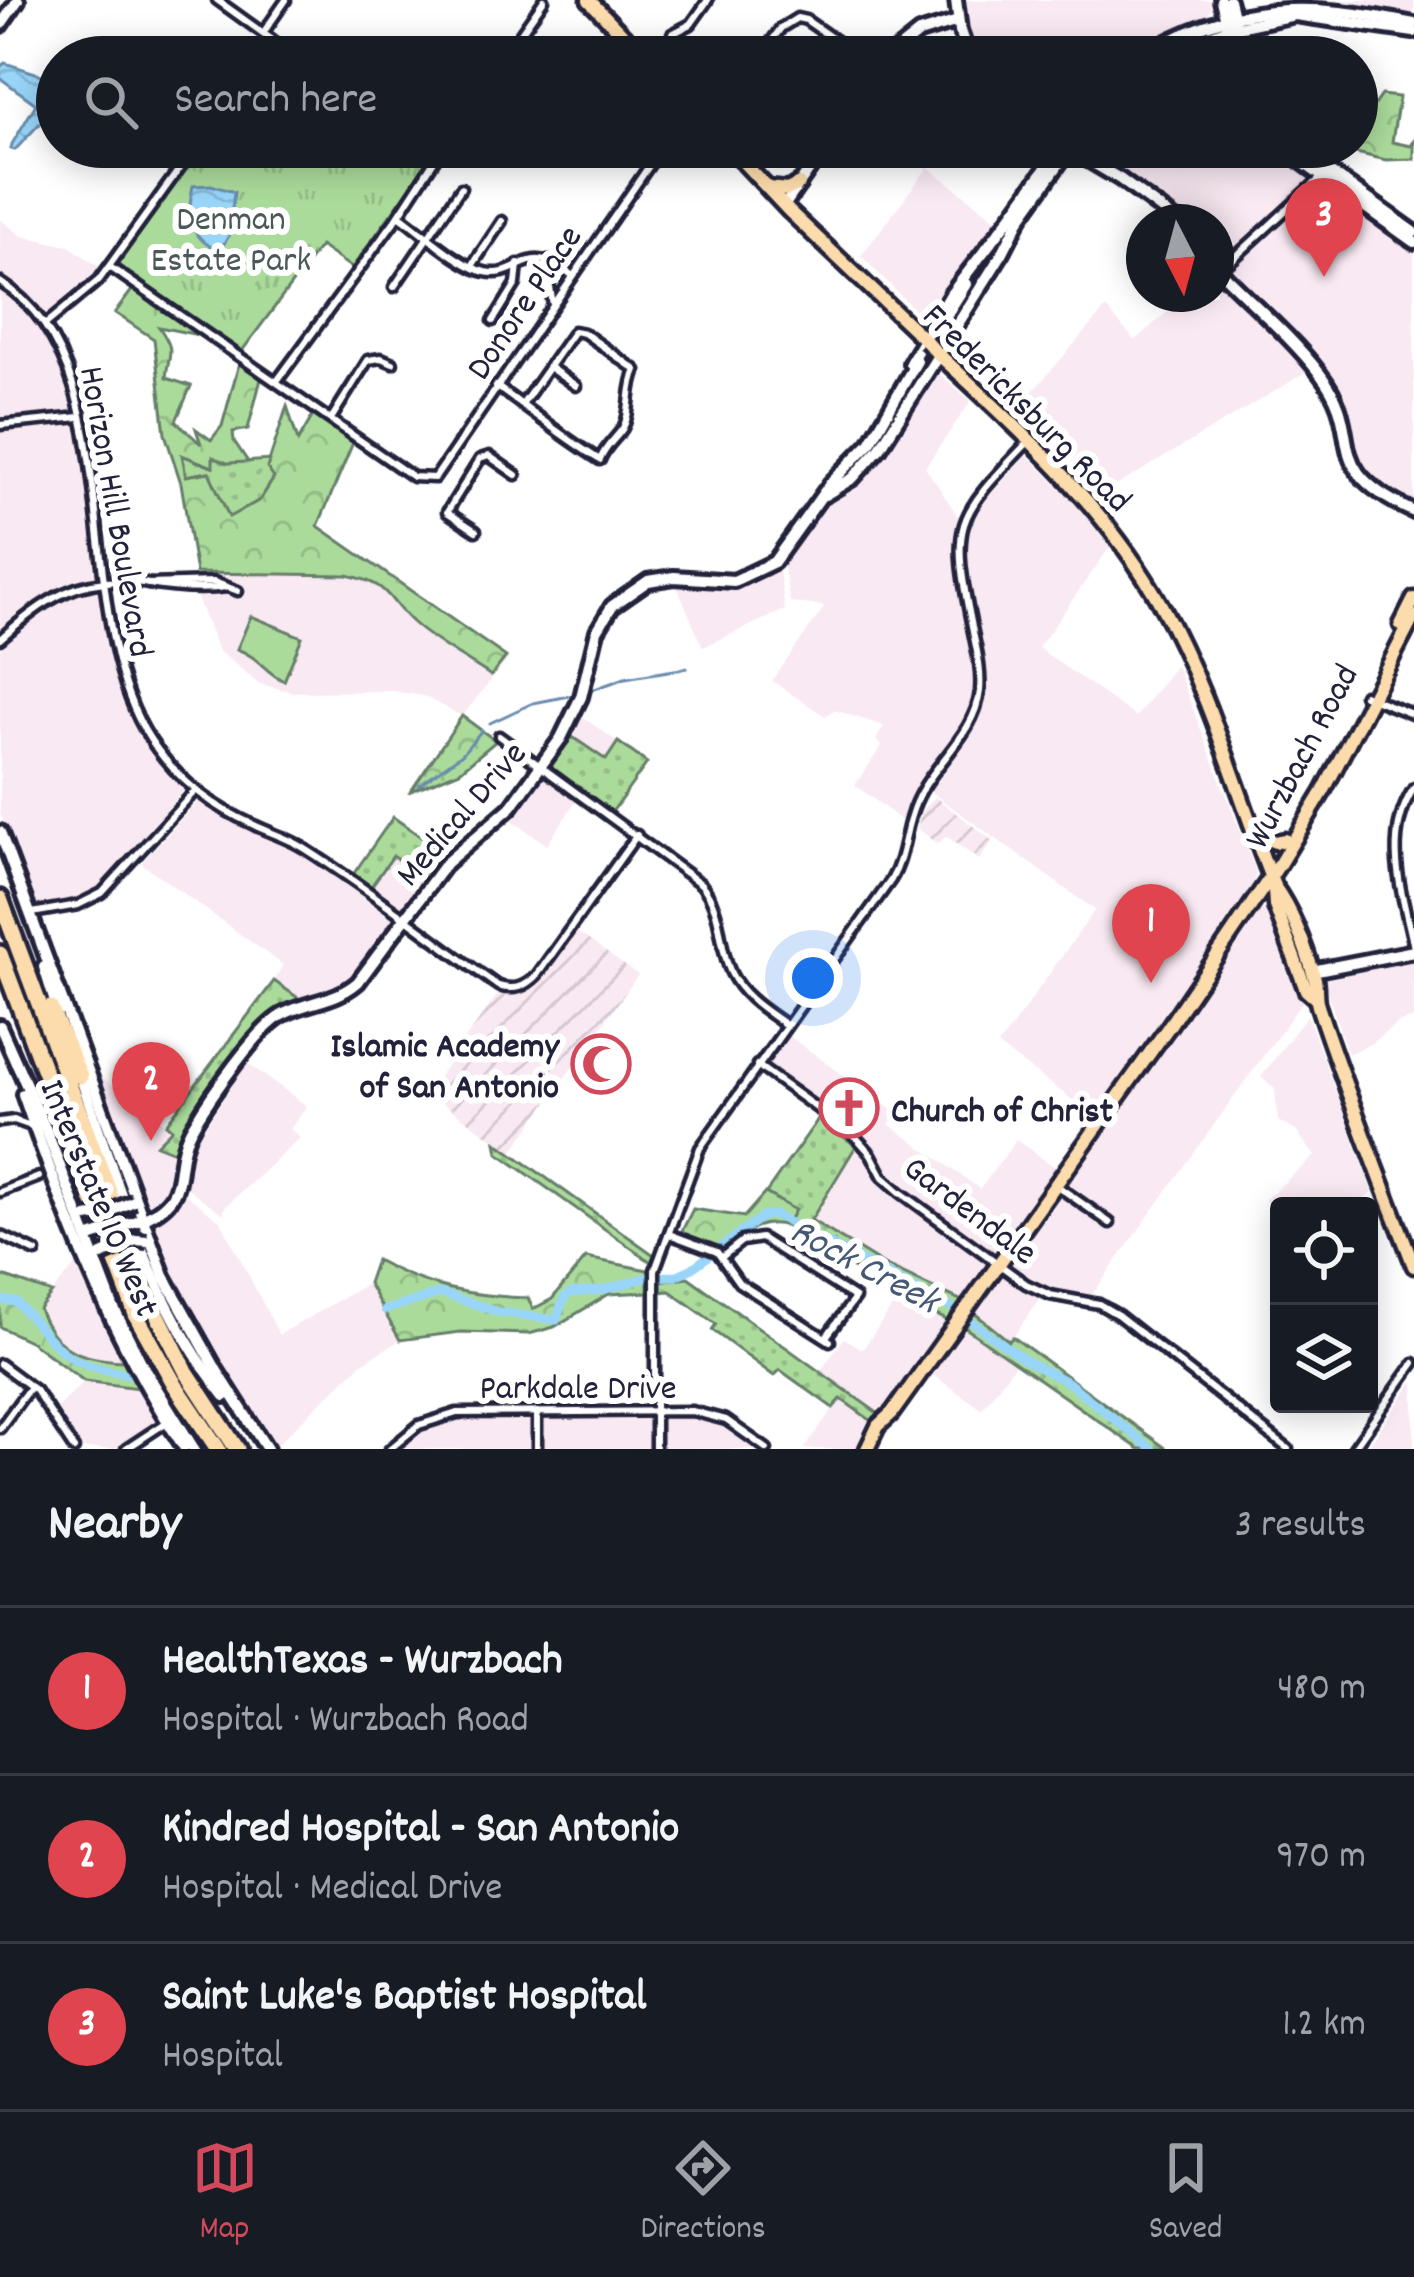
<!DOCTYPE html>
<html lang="en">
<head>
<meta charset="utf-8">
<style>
	body { margin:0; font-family:Dekko,sans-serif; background:#20242c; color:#f1f3f6 }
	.controls { position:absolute; right:36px; bottom:36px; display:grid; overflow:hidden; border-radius:12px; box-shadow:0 6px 30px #0003 }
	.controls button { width:108px; height:108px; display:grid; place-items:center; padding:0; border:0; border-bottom:3px solid #363941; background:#171b24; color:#f1f3f6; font:60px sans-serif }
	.compass { position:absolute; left:1126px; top:204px; width:108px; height:108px; border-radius:50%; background:#171b24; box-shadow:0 6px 30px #0003; rotate:174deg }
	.you { position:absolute; left:813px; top:978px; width:42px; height:42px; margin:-30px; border:9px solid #fff; border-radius:50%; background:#1a73e8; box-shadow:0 0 0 18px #1a73e833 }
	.badge { display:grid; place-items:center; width:78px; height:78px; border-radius:50%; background:#d1495b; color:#fff; font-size:39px; font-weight:700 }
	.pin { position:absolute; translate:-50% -99px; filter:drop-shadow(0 3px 6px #0008) }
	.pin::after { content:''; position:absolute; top:63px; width:42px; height:36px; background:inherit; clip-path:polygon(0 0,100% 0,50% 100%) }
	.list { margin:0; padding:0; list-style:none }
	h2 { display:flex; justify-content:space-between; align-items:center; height:156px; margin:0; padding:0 48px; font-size:51px }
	h2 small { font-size:39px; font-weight:400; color:#9ea1a6 }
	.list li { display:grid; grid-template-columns:78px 1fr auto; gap:36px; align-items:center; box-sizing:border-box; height:168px; padding:0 48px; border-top:3px solid #363941 }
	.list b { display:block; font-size:45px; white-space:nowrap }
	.list p { margin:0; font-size:39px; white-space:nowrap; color:#9ea1a6 }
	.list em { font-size:39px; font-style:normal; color:#9ea1a6 }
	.icon { flex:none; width:66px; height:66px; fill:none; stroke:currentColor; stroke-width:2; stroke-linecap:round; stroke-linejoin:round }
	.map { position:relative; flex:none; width:1414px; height:1449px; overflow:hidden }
	.search { position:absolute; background:#171b24; box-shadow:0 6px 30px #0003; left:36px; right:36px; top:36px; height:132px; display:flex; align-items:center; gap:30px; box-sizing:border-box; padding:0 42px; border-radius:66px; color:#9ea1a6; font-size:45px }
	.sheet { height:660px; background:#171b24 }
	nav { display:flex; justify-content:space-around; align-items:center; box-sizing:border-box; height:168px; border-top:3px solid #363941; background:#171b24; font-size:33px; color:#9ea1a6 }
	nav a { display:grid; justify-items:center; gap:6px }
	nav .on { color:#d1495b }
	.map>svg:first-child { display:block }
	.built { fill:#f9e9f2 }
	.industrial { fill:url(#industrial-furrows) }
	.grass { fill:url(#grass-dots); stroke:#667e6b; stroke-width:3 }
	.forest { fill:url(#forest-crowns); stroke:#667e6b; stroke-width:3 }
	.park { fill:url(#park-tufts); stroke:#667e6b; stroke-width:3 }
	.pitch { fill:#abdb9b; stroke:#667e6b; stroke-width:3 }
	.water { fill:url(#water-waves); stroke:#698dad; stroke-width:3 }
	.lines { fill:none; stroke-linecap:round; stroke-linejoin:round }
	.stream { stroke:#698dad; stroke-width:3 }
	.river { stroke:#98d5f9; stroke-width:9 }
	.secondary-tunnel { stroke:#d3d3d8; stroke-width:10; stroke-dasharray:10 5; stroke-linecap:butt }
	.street-casing { stroke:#22223b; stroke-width:15 }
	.secondary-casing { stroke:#22223b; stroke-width:20 }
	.primary-casing { stroke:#22223b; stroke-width:21 }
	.highway-casing { stroke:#22223b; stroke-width:24 }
	.street { stroke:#fff; stroke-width:6 }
	.secondary { stroke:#fff; stroke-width:10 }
	.primary { stroke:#fcdcac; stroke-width:12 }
	.highway { stroke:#fcdcac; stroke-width:15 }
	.secondary-bridge-casing { stroke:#22223b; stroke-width:20; stroke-linecap:butt }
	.primary-bridge-casing { stroke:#22223b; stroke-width:21; stroke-linecap:butt }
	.secondary-bridge { stroke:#fff; stroke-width:10 }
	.primary-bridge { stroke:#fcdcac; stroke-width:12 }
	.labels { text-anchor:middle; stroke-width:12; stroke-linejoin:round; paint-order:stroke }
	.park-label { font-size:36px; fill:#4b5a58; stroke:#fff }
	.street-label { font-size:36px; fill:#22223b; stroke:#fff }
	.poi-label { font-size:36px; font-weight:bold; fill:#22223b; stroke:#fff; text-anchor:end }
	.water-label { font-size:39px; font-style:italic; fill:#455874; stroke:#fff }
</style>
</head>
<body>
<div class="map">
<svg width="1414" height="1449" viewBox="0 0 1414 1449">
	<defs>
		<pattern id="industrial-furrows" width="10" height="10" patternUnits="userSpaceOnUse" patternTransform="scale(3)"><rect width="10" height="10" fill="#f9e9f2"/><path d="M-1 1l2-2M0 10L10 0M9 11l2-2" fill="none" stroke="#d5c8d0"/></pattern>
		<pattern id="grass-dots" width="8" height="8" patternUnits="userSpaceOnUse" patternTransform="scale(3)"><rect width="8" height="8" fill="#abdb9b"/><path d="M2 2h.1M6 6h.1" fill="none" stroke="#93bc86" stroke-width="1.8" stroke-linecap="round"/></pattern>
		<pattern id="forest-crowns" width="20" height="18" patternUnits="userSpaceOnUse" patternTransform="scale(3)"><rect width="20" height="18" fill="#abdb9b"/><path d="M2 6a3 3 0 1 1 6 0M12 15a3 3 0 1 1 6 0" fill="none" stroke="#93bc86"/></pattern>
		<pattern id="park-tufts" width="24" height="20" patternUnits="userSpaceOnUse" patternTransform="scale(3)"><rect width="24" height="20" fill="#abdb9b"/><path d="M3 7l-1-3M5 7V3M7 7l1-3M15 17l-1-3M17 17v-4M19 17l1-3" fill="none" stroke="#93bc86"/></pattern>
		<pattern id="water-waves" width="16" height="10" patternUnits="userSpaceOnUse" patternTransform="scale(3)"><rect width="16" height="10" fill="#98d5f9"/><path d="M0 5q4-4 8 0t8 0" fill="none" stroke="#83b7d6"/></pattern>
	</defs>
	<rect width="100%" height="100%" fill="#fff"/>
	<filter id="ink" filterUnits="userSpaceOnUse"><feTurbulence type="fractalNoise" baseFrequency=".00833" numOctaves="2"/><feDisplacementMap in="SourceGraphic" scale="24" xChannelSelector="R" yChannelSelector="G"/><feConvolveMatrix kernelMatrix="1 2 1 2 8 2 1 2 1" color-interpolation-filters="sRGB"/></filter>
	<g filter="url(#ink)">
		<g class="built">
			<polygon points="963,0 1214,0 1207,17 1134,57 974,57 962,14"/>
			<polygon points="1294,0 1414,0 1414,18 1317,2"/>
			<polygon points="1087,147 1275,147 1313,178 1219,263 1216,222 1186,222 1179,212"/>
			<polygon points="928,167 1000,222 928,323 861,256"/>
			<polygon points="1327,182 1414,247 1414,503 1390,491 1361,469 1351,450 1343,400 1326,370 1227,270"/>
			<polygon points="0,219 22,236 69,246 101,268 79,291 36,321 63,367 74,412 0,419"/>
			<polygon points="1216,276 1310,370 1104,493 1018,408 1106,308 1135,341 1187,294 1216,294"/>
			<polygon points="935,371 971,401 925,467 960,519 969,502 980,506 1027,455 1072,500 1110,547 1038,648 1136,717 1176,665 1256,872 1254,884 1095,1116 998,1046 1095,910 921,785 910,803 905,823 855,785 882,746 876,740 884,726 834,710 825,716 772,681 825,606 790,603 783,562 792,554 818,512 879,457 904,424 903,419"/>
			<polygon points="76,425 99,576 63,584 0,632 0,432"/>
			<polygon points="377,567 509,658 462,716 423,696 393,691 293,692 260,684 218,651 197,598 196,568"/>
			<polygon points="779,568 785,610 703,647 676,584 734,588 757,581"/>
			<polygon points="99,589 107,641 126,709 141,738 184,790 98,888 73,900 35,905 0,813 0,649 50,606 75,592"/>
			<polygon points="581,716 618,742 606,760 571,736"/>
			<polygon points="543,776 576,801 547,845 509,818"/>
			<polygon points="199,800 239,825 302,854 397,922 366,967 345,987 304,1002 274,981 283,965 141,863"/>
			<polygon points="393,856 426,880 404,910 370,888"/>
			<polygon points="1257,909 1270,910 1302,1002 1092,1295 1052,1288 1026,1277 1011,1266 1010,1260"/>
			<polygon points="1414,961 1414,1018 1400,1022 1370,1044 1348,1054 1323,980"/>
			<polygon points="1307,1015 1373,1192 1355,1206 1279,1206 1279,1215 1264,1200 1315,1156 1296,1131 1278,1121 1275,1089 1261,1077"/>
			<polygon points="786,1034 896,1113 889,1124 980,1189 1016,1140 1058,1169 962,1301 884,1265 811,1220 855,1146 760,1074"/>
			<polygon points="247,1063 307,1106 290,1129 300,1138 225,1207 223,1214 186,1187 190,1159 199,1136"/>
			<polygon points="100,1076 180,1134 176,1176 169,1197 154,1207 146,1202"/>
			<polygon points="184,1193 221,1221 279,1335 368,1283 400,1340 361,1364 276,1445 230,1386 199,1331 152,1227"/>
			<polygon points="78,1262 97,1308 123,1361 85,1359 47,1331 39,1309"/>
			<polygon points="1005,1275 1041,1297 1010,1341 973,1312 999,1276"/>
			<polygon points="899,1297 949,1321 879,1414 820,1372 844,1338 863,1349"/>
			<polygon points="964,1327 1016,1363 982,1409 930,1373"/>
			<polygon points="84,1381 138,1388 157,1420 115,1449 81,1449 55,1410"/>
			<polygon points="1414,1381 1414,1449 1366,1449"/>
			<polygon points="840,1399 873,1422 855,1449 804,1449"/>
			<polygon points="659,1405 695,1405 722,1412 775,1449 382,1449 415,1421 446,1410"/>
		</g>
		<g class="industrial">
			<polygon points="935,797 993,841 979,860 946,836 938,844 917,828 922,810"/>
			<polygon points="576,931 638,975 512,1152 427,1092 498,994 531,989"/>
		</g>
		<g class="grass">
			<polygon points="180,454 212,467 212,456 227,463 271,460 274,478 260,500 229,518 209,472 186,476"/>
			<polygon points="571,736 606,760 618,742 647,763 612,812 550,767"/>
			<polygon points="393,817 444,853 426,880 393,856 370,888 352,876"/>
			<polygon points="274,981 304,1002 271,1017 179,1154 156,1145 172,1129 166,1124"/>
			<polygon points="819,1118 856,1146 811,1220 884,1265 962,1301 949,1321 899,1297 786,1226 794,1210 766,1193"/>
			<polygon points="496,1142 654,1255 651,1262 498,1153"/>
			<polygon points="688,1277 879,1414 873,1422 841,1399 833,1408 780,1370 774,1376 712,1330 716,1324 670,1291 659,1292 660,1281"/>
			<polygon points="973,1312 1009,1341 1013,1337 1167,1449 1139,1449 964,1327"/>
		</g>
		<g class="forest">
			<polygon points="1381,95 1399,97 1392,142 1411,146 1414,141 1414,159 1386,160 1330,147 1357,147 1357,108 1369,112"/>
			<path d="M135,286L198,330V335L159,327C177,353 168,352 166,378L191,386L176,421L201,444L196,429L211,440L222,426L240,360L262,375L248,429L233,432L234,441L248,462L227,463L213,457V467L182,455L186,476L209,472L229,517L260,500L274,478L267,468L287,406L298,441L315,412L354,440L318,526L506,657L491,676C466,659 435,643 413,623C384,596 392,585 347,575L196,573L181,483L165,434L154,339L115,313Z"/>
			<polygon points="462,716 496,741 460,771 411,791"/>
			<path d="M765,1193L795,1210L786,1226C760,1217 743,1235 721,1249L681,1233L693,1209L744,1217Z"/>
			<path d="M586,1258L648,1270V1292L609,1294L554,1327L529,1334L460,1332L400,1340L368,1283L376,1260C427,1288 470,1296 528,1298L533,1309L552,1299Z"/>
			<path d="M0,1275L52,1293L39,1309C55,1351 81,1359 123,1361L138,1388L84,1381L31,1342L0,1327Z"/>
		</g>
		<polygon class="park" points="187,147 412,147 428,163 352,268 320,246 242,351 117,265 196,154"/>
		<path class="pitch" d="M251,616L302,637L284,681C264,672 261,658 237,649Z"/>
		<g class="water">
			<polygon points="5,63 57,80 56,106 15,150 11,149 12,144 36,104 0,78 0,67"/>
			<path d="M211,185L234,192L229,236L219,251C190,238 186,217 193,186Z"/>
		</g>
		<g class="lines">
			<g class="stream">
				<polyline points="592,690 625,678 687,668"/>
				<polyline points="490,723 533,703 575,695"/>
				<polyline points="419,785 462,754 482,730"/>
			</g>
			<g class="river">
				<path d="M0,1300L16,1302C63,1350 56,1362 129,1374"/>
				<polyline points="385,1310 441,1293 498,1312 556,1320 564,1298 571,1293 603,1290 648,1277 675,1276 691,1269 763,1216 775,1215 956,1310"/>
				<polyline points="969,1320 1027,1361 1069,1383 1152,1449"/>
			</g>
			<polyline class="secondary-tunnel" points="917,361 939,327"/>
			<g class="street-casing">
				<g id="street">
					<polyline points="217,0 296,57"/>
					<polyline points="263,33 286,0"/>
					<polyline points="259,57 271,39"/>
					<polyline points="504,57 544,0"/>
					<polyline points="665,57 671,52 672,34 691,24 708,0"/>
					<polyline points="760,57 781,28 797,18 806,20 859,57"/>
					<polyline points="419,147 435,159"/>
					<path d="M399,215C420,230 461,267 485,272C521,280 525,238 573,276"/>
					<polyline points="550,261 548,276 553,305"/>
					<polyline points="472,266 502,221"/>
					<polyline points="110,267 413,477 435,478 662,147"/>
					<polyline points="1220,271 1323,176"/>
					<path d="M0,282C132,363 68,613 150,739C176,779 211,806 254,825C270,833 289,838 304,848C371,890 433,940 498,986C515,991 525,987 537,975L637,835"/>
					<polyline points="394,287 461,188"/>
					<polyline points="493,321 516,284 518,264"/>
					<polyline points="46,324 99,280 195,147"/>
					<polyline points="549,367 576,386"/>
					<polyline points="277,381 399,215 443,147"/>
					<path d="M496,386C531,411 564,438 600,460C606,445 615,440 623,428C632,412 627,388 636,370L584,333L574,331L522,405"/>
					<polyline points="331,419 368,360 381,358 393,363"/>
					<polyline points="0,425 80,417"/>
					<polyline points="476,531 447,512 480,459 489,456 516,475"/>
					<polyline points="148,584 214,582 238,591"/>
					<path d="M0,639C45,599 80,574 143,583C171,588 198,591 227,587"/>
					<polyline points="1364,695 1414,715"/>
					<path d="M499,736L701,884C724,912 717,942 731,973C743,997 765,1010 786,1025"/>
					<path d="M1414,788C1381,838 1403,894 1414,948"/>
					<polyline points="32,913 78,905 102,893 195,791"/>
					<polyline points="757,1065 854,1135 871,1154 883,1177 900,1192 1026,1284 1050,1295 1099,1304 1118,1315 1288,1449"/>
					<polyline points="0,1122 14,1120 31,1126"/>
					<polyline points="1056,1185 1110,1223"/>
					<polyline points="0,1192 39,1177"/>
					<polyline points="669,1234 717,1252 739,1283 830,1341"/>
					<polyline points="0,1235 36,1252"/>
					<polyline points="722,1257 742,1241 761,1238 855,1298 826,1337"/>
					<polyline points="0,1364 35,1390 74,1449"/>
					<polyline points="0,1428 30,1387"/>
					<polyline points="126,1449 167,1422"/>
					<polyline points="390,1449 419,1425 457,1413 692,1411 726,1420 767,1449"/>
					<polyline points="537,1449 537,1412"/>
					<path d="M655,1449V1270L700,1148L891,880C906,855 904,828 916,802C933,763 975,735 980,691C982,669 976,648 972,627C950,521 955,518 1029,441"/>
					<polyline points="1353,1449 1414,1363"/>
				</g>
			</g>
			<g class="secondary-casing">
				<g id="secondary">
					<polyline points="956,0 960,31 969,57"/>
					<polyline points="1221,0 1235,57"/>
					<polyline points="1229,0 1243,57"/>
					<polyline points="0,26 18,0"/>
					<polyline points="889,57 919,33 958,21"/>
					<path d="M1140,57C1233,0 1310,2 1414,24"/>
					<polyline points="1155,57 1228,29 1295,15 1414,32"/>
					<polyline points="1066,147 1120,179 1178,222"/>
					<polyline points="1281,147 1414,242"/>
					<polyline points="1295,147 1414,232"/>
					<polyline points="784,206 825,147"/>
					<polyline points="1009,219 1061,147"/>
					<polyline points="1019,220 1071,147"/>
					<path d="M1216,267C1250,302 1291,336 1320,374C1369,437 1314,465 1414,512"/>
					<polyline points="944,319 966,284"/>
					<polyline points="910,363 951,294 1010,218"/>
					<polyline points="825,495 853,478 880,448 1003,252 1020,219"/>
					<polyline points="0,832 164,1276 217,1371 267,1449"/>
					<polyline points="44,967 58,1012"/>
					<polyline points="1312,971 1414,951"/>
					<polyline points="0,1026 47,1132 114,1309 145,1370 194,1449"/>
					<path d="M78,1070C117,1179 150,1304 225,1396"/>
					<path d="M23,1094C66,1218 111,1338 184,1447"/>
					<path d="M137,1221C198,1198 167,1167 194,1124C210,1097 257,1029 282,1015C307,1001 335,1002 358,982L446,863L511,807L561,738L581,697L597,631L612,606L648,581L674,577L734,581L774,562L830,484L870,443L917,361"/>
				</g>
			</g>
			<g class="primary-casing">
				<g id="primary">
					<polyline points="589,0 644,57"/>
					<polyline points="729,147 789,211 926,341"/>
					<polyline points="768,188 787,190 799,184"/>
					<path d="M936,352C1019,429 1105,505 1161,605C1210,693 1237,793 1274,886C1293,912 1306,948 1315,979C1317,988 1315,996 1318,1006C1347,1094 1381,1180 1414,1266"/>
					<polyline points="1401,625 1414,599"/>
					<polyline points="1254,834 1275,842 1285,840"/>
					<polyline points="1274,889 1275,906 1306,990 1315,998"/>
					<polyline points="867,1449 878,1426 892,1413 1167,1029 1280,863 1323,792 1414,616"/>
				</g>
			</g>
			<g class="highway-casing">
				<g id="highway">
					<polyline points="0,899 147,1294 186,1371 237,1449"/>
					<polyline points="0,954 137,1317 175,1385 218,1449"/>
					<polyline points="50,1008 80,1076"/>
				</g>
			</g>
			<use href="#street" class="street"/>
			<use href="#secondary" class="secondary"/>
			<use href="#primary" class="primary"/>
			<use href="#highway" class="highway"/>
			<g class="secondary-bridge-casing">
				<g id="secondary-bridge">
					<polyline points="87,1217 105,1214 134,1201"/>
					<polyline points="93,1236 137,1221"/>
					<polyline points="102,1255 136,1240 147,1241"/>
				</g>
			</g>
			<g class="primary-bridge-casing">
				<polyline id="primary-bridge" points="926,341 936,352"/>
			</g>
			<use href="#secondary-bridge" class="secondary-bridge"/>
			<use href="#primary-bridge" class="primary-bridge"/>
		</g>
	</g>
	<defs>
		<g id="mosque-ring" transform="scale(3)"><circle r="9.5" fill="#fff" stroke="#d1495b" stroke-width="1.5"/><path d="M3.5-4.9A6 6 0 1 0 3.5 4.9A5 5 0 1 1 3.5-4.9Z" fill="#d1495b"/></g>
		<g id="church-ring" transform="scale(3)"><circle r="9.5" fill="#fff" stroke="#d1495b" stroke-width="1.5"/><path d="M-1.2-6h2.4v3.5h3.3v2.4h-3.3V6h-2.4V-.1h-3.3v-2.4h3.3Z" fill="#d1495b"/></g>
	</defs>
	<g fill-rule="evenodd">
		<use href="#mosque-ring" x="601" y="1064"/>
		<use href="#church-ring" x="849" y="1108"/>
	</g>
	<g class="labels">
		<g class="park-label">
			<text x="231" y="229">Denman<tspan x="231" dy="41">Estate Park</tspan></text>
		</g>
		<g class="street-label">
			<text transform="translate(522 301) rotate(-56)" y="13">Donore Place</text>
			<text transform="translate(1029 406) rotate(45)" y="13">Fredericksburg Road</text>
			<text transform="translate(119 511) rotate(80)" y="13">Horizon Hill Boulevard</text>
			<text transform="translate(1299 755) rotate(-62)" y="13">Wurzbach Road</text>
			<text transform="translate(459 812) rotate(-49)" y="13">Medical Drive</text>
			<text transform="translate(102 1197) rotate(67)" y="13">Interstate 10 West</text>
			<text transform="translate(972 1208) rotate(37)" y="13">Gardendale</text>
			<text x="578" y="1398">Parkdale Drive</text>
		</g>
		<g class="poi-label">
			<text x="559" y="1056">Islamic Academy<tspan x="559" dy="41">of San Antonio</tspan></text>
			<text x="891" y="1121" text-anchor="start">Church of Christ</text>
		</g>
		<g class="water-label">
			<text transform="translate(866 1263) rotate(28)" y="14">Rock Creek</text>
		</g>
	</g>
</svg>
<div class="controls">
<button><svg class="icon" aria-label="locate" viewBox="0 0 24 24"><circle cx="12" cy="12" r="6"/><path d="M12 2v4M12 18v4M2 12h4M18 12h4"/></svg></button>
<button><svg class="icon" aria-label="layers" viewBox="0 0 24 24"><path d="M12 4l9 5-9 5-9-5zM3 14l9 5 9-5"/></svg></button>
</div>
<svg class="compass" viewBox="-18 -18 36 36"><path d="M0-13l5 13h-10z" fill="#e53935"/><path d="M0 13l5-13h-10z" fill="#9ea1a6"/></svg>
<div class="you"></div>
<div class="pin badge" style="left:1151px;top:983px;background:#e0444e">1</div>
<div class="pin badge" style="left:151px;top:1141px;background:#e0444e">2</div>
<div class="pin badge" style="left:1324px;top:277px;background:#e0444e">3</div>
<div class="search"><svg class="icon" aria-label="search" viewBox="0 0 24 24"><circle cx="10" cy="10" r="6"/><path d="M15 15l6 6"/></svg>Search here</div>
</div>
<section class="sheet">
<h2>Nearby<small>3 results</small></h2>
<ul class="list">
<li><span class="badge" style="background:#e0444e">1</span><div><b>HealthTexas - Wurzbach</b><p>Hospital · Wurzbach Road</p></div><em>480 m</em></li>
<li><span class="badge" style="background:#e0444e">2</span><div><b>Kindred Hospital - San Antonio</b><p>Hospital · Medical Drive</p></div><em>970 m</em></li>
<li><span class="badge" style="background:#e0444e">3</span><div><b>Saint Luke's Baptist Hospital</b><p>Hospital</p></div><em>1.2 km</em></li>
</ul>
</section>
<nav>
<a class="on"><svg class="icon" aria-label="map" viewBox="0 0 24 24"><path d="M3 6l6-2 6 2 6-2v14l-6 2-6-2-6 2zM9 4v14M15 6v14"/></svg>Map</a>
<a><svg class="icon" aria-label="directions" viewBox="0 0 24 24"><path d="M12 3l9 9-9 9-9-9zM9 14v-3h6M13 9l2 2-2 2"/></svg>Directions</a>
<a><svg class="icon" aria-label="saved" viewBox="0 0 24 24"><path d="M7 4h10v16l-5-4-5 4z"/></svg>Saved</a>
</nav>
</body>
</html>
